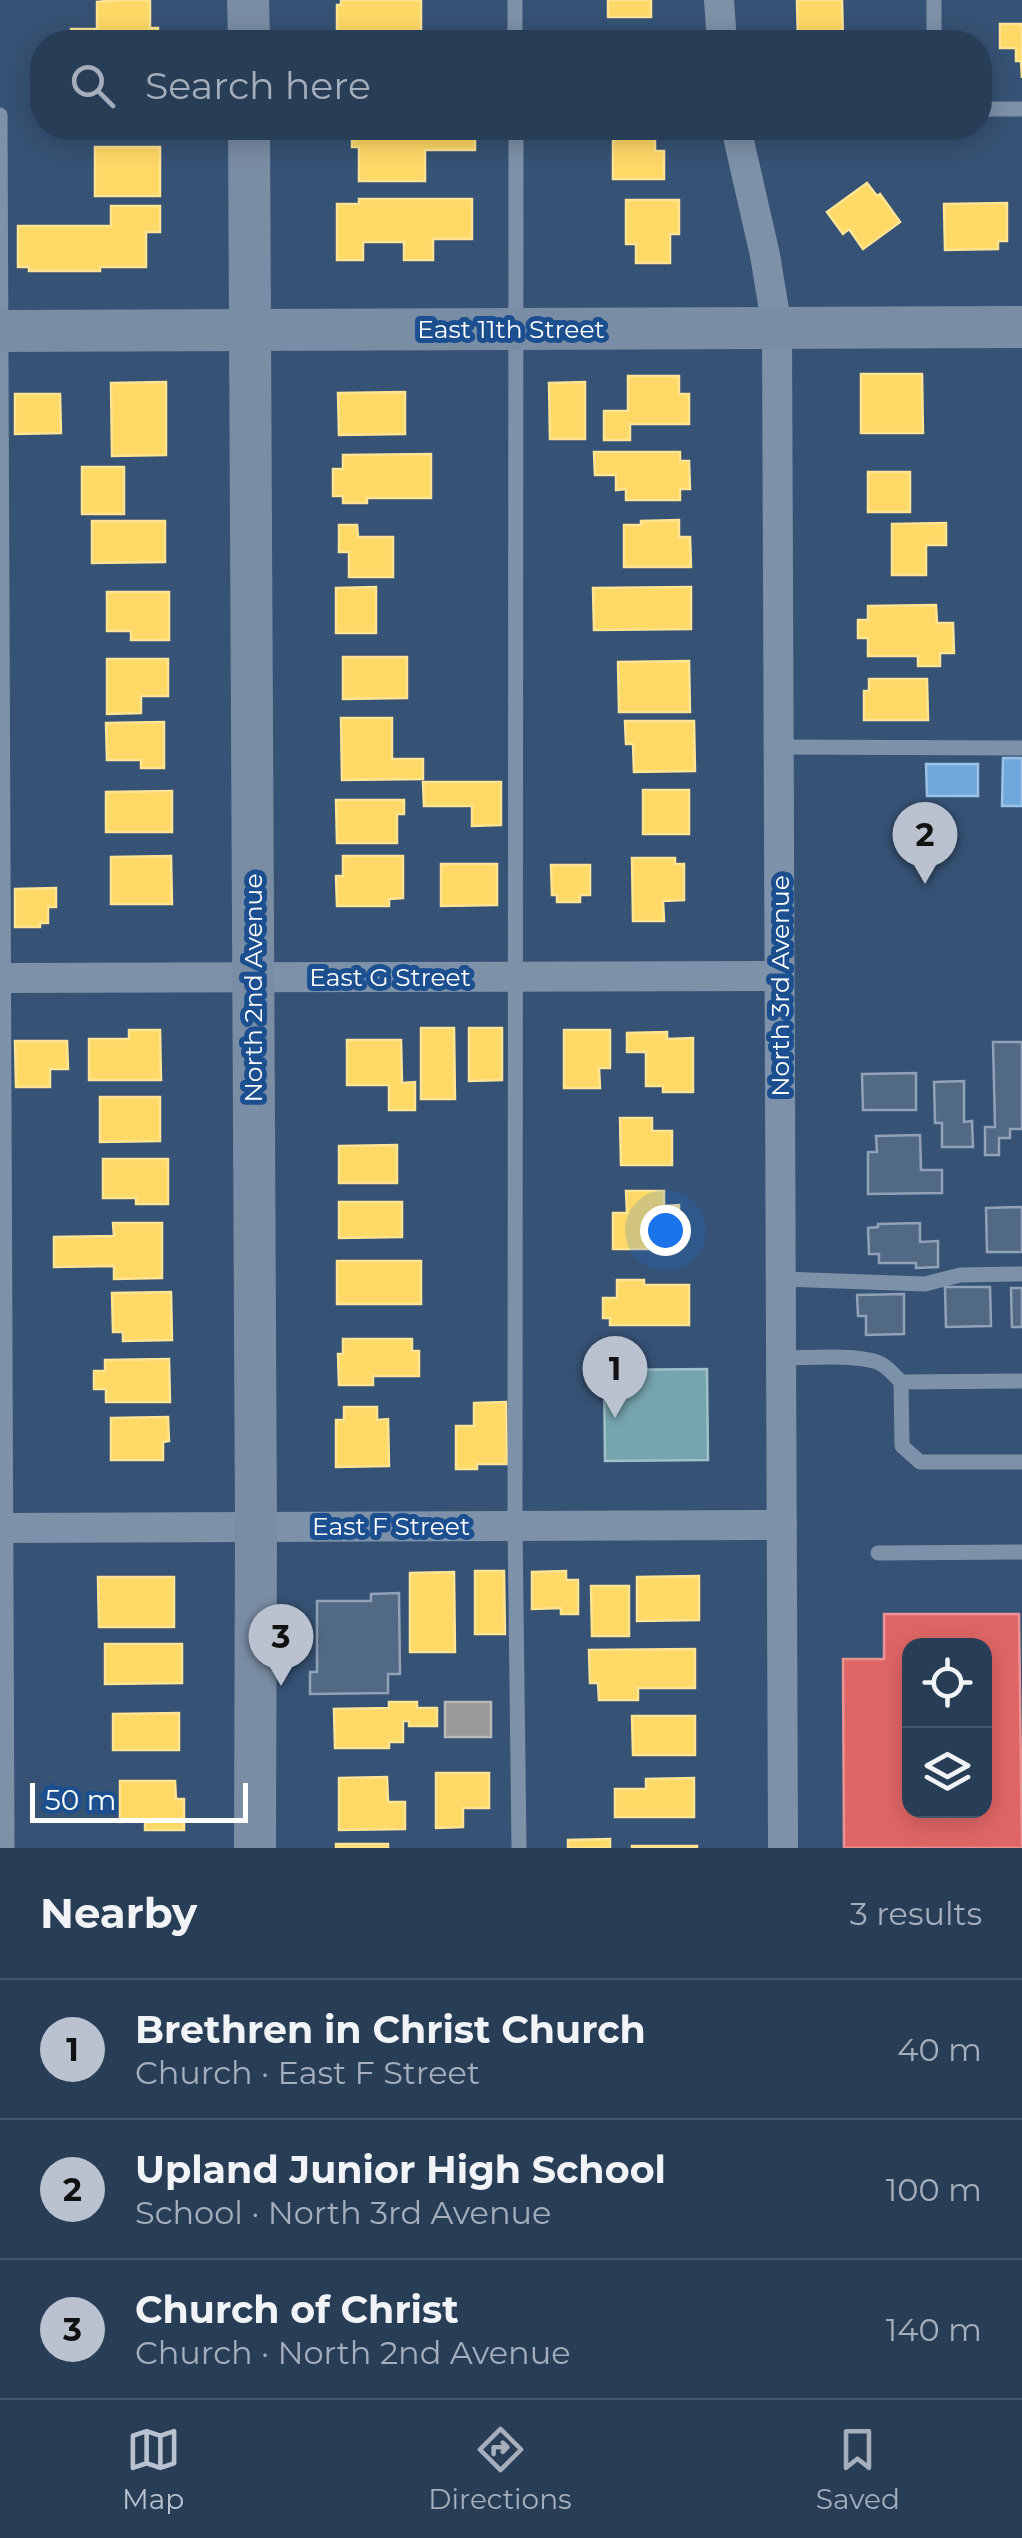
<!DOCTYPE html>
<html lang="en">
<head>
<meta charset="utf-8">
<style>
	body { margin:0; font-family:Montserrat,sans-serif; background:#344961; color:#f1f3f6 }
	.controls { position:absolute; right:30px; bottom:30px; display:grid; overflow:hidden; border-radius:20px; box-shadow:0 5px 25px #0003 }
	.controls button { width:90px; height:90px; display:grid; place-items:center; padding:0; border:0; border-bottom:2px solid #44576d; background:#283e57; color:#f1f3f6; font:50px sans-serif }
	.scale { position:absolute; left:30px; bottom:25px; width:218px; box-sizing:border-box; padding-left:10px; border:5px solid #fff; border-top:0; font-size:28px; line-height:35px; white-space:nowrap; color:#fff; -webkit-text-stroke:8px #1b4f8f; paint-order:stroke }
	.you { position:absolute; left:665px; top:1230px; width:35px; height:35px; margin:-25px; border:8px solid #fff; border-radius:50%; background:#1a73e8; box-shadow:0 0 0 15px #1a73e833 }
	.badge { display:grid; place-items:center; width:65px; height:65px; border-radius:50%; background:#b9c2ce; color:#111; font-size:32px; font-weight:700 }
	.pin { position:absolute; translate:-50% -82px; filter:drop-shadow(0 2px 5px #0008) }
	.pin::after { content:''; position:absolute; top:52px; width:35px; height:30px; background:inherit; clip-path:polygon(0 0,100% 0,50% 100%) }
	.list { margin:0; padding:0; list-style:none }
	h2 { display:flex; justify-content:space-between; align-items:center; height:130px; margin:0; padding:0 40px; font-size:42px }
	h2 small { font-size:32px; font-weight:400; color:#a5aeba }
	.list li { display:grid; grid-template-columns:65px 1fr auto; gap:30px; align-items:center; box-sizing:border-box; height:140px; padding:0 40px; border-top:2px solid #44576d }
	.list b { display:block; font-size:38px; white-space:nowrap }
	.list p { margin:0; font-size:32px; white-space:nowrap; color:#a5aeba }
	.list em { font-size:32px; font-style:normal; color:#a5aeba }
	.icon { flex:none; width:55px; height:55px; fill:none; stroke:currentColor; stroke-width:2; stroke-linecap:round; stroke-linejoin:round }
	.map { position:relative; flex:none; width:1022px; height:1848px; overflow:hidden }
	.search { position:absolute; background:#283e57; box-shadow:0 5px 25px #0003; left:30px; right:30px; top:30px; height:110px; display:flex; align-items:center; gap:25px; box-sizing:border-box; padding:0 35px; border-radius:40px; color:#a5aeba; font-size:38px }
	.sheet { height:550px; background:#283e57 }
	nav { display:flex; justify-content:space-around; align-items:center; box-sizing:border-box; height:140px; border-top:2px solid #44576d; background:#283e57; font-size:28px; color:#a5aeba }
	nav a { display:grid; justify-items:center; gap:5px }
	nav .on { color:#b9c2ce }
	.map>svg:first-child { display:block }
	.homes { fill:#ffd966; stroke:#ffe494; stroke-width:2.5 }
	.shops { fill:#e06666; stroke:#e99494; stroke-width:2.5; fill-rule:evenodd }
	.schools { fill:#6fa8dc; stroke:#9ac2e6; stroke-width:2.5 }
	.public { fill:#76a5af; stroke:#9fc0c7; stroke-width:2.5 }
	.industry { fill:#999; stroke:#b8b8b8; stroke-width:2.5 }
	.building { fill:#526984; stroke:#92a2b6; stroke-width:2.5 }
	.lines { fill:none; stroke-linecap:round; stroke-linejoin:round }
	.lane { stroke:#7d92a8; stroke-width:15 }
	.street { stroke:#7d92a8; stroke-width:30 }
	.secondary { stroke:#798da4; stroke-width:42 }
	.labels { text-anchor:middle; stroke-width:10; stroke-linejoin:round; paint-order:stroke }
	.street-label { font-size:25px; fill:#fff; stroke:#1b4f8f }
</style>
</head>
<body>
<div class="map">
<svg width="1022" height="1848" viewBox="0 0 1022 1848">
	<rect width="100%" height="100%" fill="#365274"/>
	<g class="homes">
		<polygon points="116,0 150,0 150,28 158,28 158,42 71,42 71,29 97,29 97,2"/>
		<polygon points="341,0 421,0 421,32 337,32 337,5 341,5"/>
		<rect x="608" y="0" width="43" height="17"/>
		<polygon points="797,0 842,0 843,42 798,42"/>
		<polygon points="1000,24 1022,24 1022,78 1021,61 1016,61 1016,48 1000,48"/>
		<polygon points="352,128 475,128 475,150 425,150 425,181 359,181 359,147 352,147"/>
		<polygon points="616,128 655,128 655,151 664,151 664,179 613,179 613,140 616,140"/>
		<polygon points="809,128 854,128 854,129 811,135"/>
		<rect x="95" y="147" width="65" height="49"/>
		<polygon points="867,183 877,196 880,194 900,222 863,249 849,229 843,234 827,212"/>
		<polygon points="359,199 472,199 472,239 433,239 433,260 404,260 404,242 363,242 363,260 337,260 337,204 359,204"/>
		<polygon points="626,200 679,200 679,234 670,234 670,263 636,263 636,244 626,244"/>
		<polygon points="1007,203 1007,241 998,241 998,249 945,250 944,204"/>
		<polygon points="111,206 160,206 160,232 146,232 146,267 100,267 100,271 29,271 29,267 18,267 18,226 111,226"/>
		<polygon points="861,374 922,374 923,433 861,433"/>
		<polygon points="628,376 679,376 679,394 689,394 689,424 630,424 630,440 604,440 604,411 628,411"/>
		<polygon points="166,382 166,455 112,456 111,383"/>
		<polygon points="585,382 585,439 550,439 549,383"/>
		<polygon points="405,392 405,434 339,435 338,393"/>
		<polygon points="15,394 60,394 61,433 15,434"/>
		<polygon points="594,452 680,452 680,461 689,461 690,489 680,489 680,500 626,500 626,489 616,490 616,475 595,475"/>
		<polygon points="431,454 431,498 367,498 367,503 343,503 343,496 333,496 333,469 343,469 343,455"/>
		<rect x="82" y="467" width="42" height="47"/>
		<rect x="868" y="472" width="42" height="40"/>
		<polygon points="679,520 679,537 690,537 691,567 624,567 624,525 641,525 641,521"/>
		<polygon points="92,521 165,521 165,562 92,563"/>
		<polygon points="946,523 946,545 926,545 926,575 892,575 892,524"/>
		<polygon points="339,525 357,525 358,537 393,537 393,577 349,577 349,552 339,552"/>
		<polygon points="376,587 376,633 336,633 336,588"/>
		<polygon points="691,587 691,629 594,630 593,588"/>
		<polygon points="107,592 169,592 169,640 131,640 131,631 107,631"/>
		<polygon points="936,605 937,623 953,623 954,653 940,653 940,666 918,666 918,656 868,656 868,638 858,638 858,620 868,620 868,606"/>
		<polygon points="343,657 407,657 407,698 343,699"/>
		<polygon points="107,659 168,659 168,696 141,696 141,713 107,714"/>
		<polygon points="689,661 690,712 619,712 618,662"/>
		<polygon points="869,679 927,679 928,720 864,720 864,691 869,691"/>
		<polygon points="341,718 392,718 392,759 423,759 423,779 342,780"/>
		<polygon points="625,721 694,721 695,771 634,772 633,744 626,744"/>
		<polygon points="164,722 164,768 141,768 141,760 107,760 106,723"/>
		<polygon points="423,782 501,782 501,825 472,826 472,806 424,806"/>
		<rect x="643" y="790" width="46" height="44"/>
		<polygon points="172,791 172,832 106,832 106,792"/>
		<polygon points="336,800 404,800 404,814 397,814 397,843 337,843"/>
		<polygon points="171,856 172,904 111,904 111,857"/>
		<polygon points="343,856 403,856 403,898 389,899 389,906 337,906 336,876 343,876"/>
		<polygon points="632,858 675,858 675,864 684,864 684,900 663,901 664,921 633,921"/>
		<polygon points="441,864 497,864 497,905 441,906"/>
		<polygon points="551,865 590,865 590,895 580,895 580,902 557,902 557,895 552,895"/>
		<polygon points="56,888 56,907 48,907 48,923 40,923 40,927 15,927 15,889"/>
		<polygon points="421,1028 454,1028 455,1099 421,1099"/>
		<polygon points="469,1028 502,1028 502,1080 469,1081"/>
		<polygon points="129,1030 160,1030 161,1080 89,1080 89,1039 129,1039"/>
		<polygon points="564,1030 610,1030 610,1068 599,1068 600,1088 564,1088"/>
		<polygon points="667,1032 667,1039 693,1038 693,1092 663,1092 663,1086 646,1086 646,1052 627,1052 627,1033"/>
		<polygon points="347,1040 401,1040 402,1083 415,1082 415,1110 389,1110 389,1085 347,1085"/>
		<polygon points="15,1041 67,1041 68,1069 50,1069 50,1087 16,1087"/>
		<polygon points="100,1097 160,1097 160,1141 100,1142"/>
		<polygon points="620,1118 652,1118 652,1131 672,1131 672,1165 621,1165"/>
		<polygon points="397,1145 397,1183 339,1183 339,1146"/>
		<polygon points="103,1159 168,1159 168,1204 136,1204 136,1198 103,1198"/>
		<polygon points="626,1191 664,1191 664,1206 679,1205 679,1249 613,1249 613,1213 627,1213"/>
		<polygon points="339,1202 402,1202 402,1237 339,1238"/>
		<polygon points="113,1223 162,1223 162,1278 114,1279 114,1266 54,1267 54,1237 114,1236"/>
		<rect x="337" y="1261" width="84" height="43"/>
		<polygon points="617,1280 644,1280 644,1285 689,1285 689,1325 610,1325 610,1318 603,1318 603,1298 617,1298"/>
		<polygon points="171,1292 172,1340 123,1341 123,1332 113,1332 112,1293"/>
		<polygon points="343,1339 412,1339 412,1351 419,1351 419,1376 373,1376 373,1385 339,1385 338,1354 343,1354"/>
		<polygon points="169,1359 170,1402 106,1402 106,1389 94,1389 94,1371 105,1371 105,1360"/>
		<polygon points="506,1402 507,1464 477,1464 477,1469 456,1469 456,1426 474,1426 474,1403"/>
		<polygon points="344,1407 377,1407 377,1420 388,1419 389,1466 336,1467 336,1420 344,1420"/>
		<polygon points="168,1417 169,1441 163,1442 163,1460 111,1460 111,1418"/>
		<polygon points="475,1571 504,1571 505,1634 475,1634"/>
		<polygon points="566,1571 566,1580 578,1580 578,1614 561,1614 561,1608 532,1609 532,1572"/>
		<polygon points="454,1572 455,1652 410,1652 410,1573"/>
		<polygon points="699,1576 699,1620 637,1621 637,1577"/>
		<polygon points="98,1577 174,1577 174,1627 99,1627"/>
		<polygon points="591,1586 629,1586 629,1636 592,1636"/>
		<polygon points="105,1644 182,1644 182,1683 105,1684"/>
		<polygon points="695,1649 695,1688 638,1688 638,1700 599,1700 598,1683 590,1683 589,1650"/>
		<polygon points="389,1702 417,1702 417,1708 437,1708 437,1726 409,1726 409,1721 403,1721 403,1742 389,1742 389,1748 335,1748 334,1709 389,1708"/>
		<polygon points="179,1713 179,1750 113,1750 113,1714"/>
		<polygon points="632,1716 695,1716 695,1755 633,1755"/>
		<polygon points="436,1773 489,1773 489,1808 463,1808 463,1827 436,1828"/>
		<polygon points="387,1777 388,1802 405,1802 405,1829 339,1830 339,1778"/>
		<polygon points="694,1778 694,1817 615,1817 615,1789 646,1789 646,1779"/>
		<polygon points="120,1781 175,1781 176,1799 184,1799 184,1830 145,1830 145,1821 120,1822"/>
		<polygon points="610,1839 610,1848 568,1848 568,1840"/>
		<rect x="336" y="1844" width="52" height="4"/>
		<rect x="632" y="1846" width="65" height="2"/>
	</g>
	<path class="shops" d="M884,1614H1019L1022,1848H844L843,1659H884ZM910,1646H984V1810H910Z"/>
	<g class="schools">
		<polygon points="1003,758 1022,758 1022,806 1002,806"/>
		<polygon points="926,764 978,764 978,796 927,796"/>
	</g>
	<polygon class="public" points="707,1369 708,1460 605,1461 604,1370"/>
	<rect class="industry" x="445" y="1702" width="46" height="35"/>
	<g class="building">
		<polygon points="993,1042 1022,1042 1022,1129 1010,1129 1010,1138 999,1138 999,1155 985,1155 985,1127 995,1127"/>
		<polygon points="916,1073 916,1110 863,1110 862,1074"/>
		<polygon points="964,1081 964,1122 972,1121 973,1147 942,1147 942,1123 935,1123 934,1082"/>
		<polygon points="920,1135 921,1170 942,1170 942,1193 868,1194 868,1152 877,1152 876,1136"/>
		<polygon points="1022,1207 1022,1252 987,1252 986,1208"/>
		<polygon points="920,1223 920,1242 938,1241 938,1267 916,1268 916,1263 879,1263 879,1254 869,1254 868,1228 878,1227 878,1224"/>
		<polygon points="945,1287 990,1287 991,1326 946,1327"/>
		<polygon points="1011,1288 1022,1288 1022,1327 1012,1327"/>
		<polygon points="904,1294 904,1334 866,1335 866,1316 858,1316 857,1295"/>
		<polygon points="399,1593 400,1674 388,1674 388,1693 310,1694 310,1672 317,1672 317,1601 371,1601 371,1594"/>
	</g>
	<g class="lines">
		<g class="lane">
			<polyline points="515,0 515,42"/>
			<polyline points="934,0 934,42"/>
			<polyline points="980,109 1022,109"/>
			<polyline points="0,115 7,1848"/>
			<polyline points="516,128 515,1525 519,1848"/>
			<polyline points="779,747 1022,748"/>
			<polyline points="781,1279 925,1284 960,1275 1022,1274"/>
			<path d="M781,1358C806,1358 854,1354 877,1362C886,1365 894,1375 901,1382L902,1446L920,1462H1022"/>
			<polyline points="901,1382 1022,1381"/>
			<polyline points="878,1553 1022,1552"/>
		</g>
		<g class="street">
			<polyline points="719,0 722,42"/>
			<polyline points="736,128 765,255 777,328 783,1848"/>
			<polyline points="0,978 779,976"/>
			<polyline points="0,1528 782,1525"/>
		</g>
		<g class="secondary">
			<polyline points="248,0 249,42"/>
			<polyline points="249,128 256,1526 255,1848"/>
			<polyline points="0,331 1022,327"/>
		</g>
	</g>
	<g class="labels">
		<g class="street-label">
			<text x="511" y="338">East 11th Street</text>
			<text x="390" y="986">East G Street</text>
			<text transform="translate(780 986) rotate(-90)" y="9">North 3rd Avenue</text>
			<text transform="translate(253 988) rotate(-90)" y="9">North 2nd Avenue</text>
			<text x="391" y="1535">East F Street</text>
		</g>
	</g>
</svg>
<div class="controls">
<button><svg class="icon" aria-label="locate" viewBox="0 0 24 24"><circle cx="12" cy="12" r="6"/><path d="M12 2v4M12 18v4M2 12h4M18 12h4"/></svg></button>
<button><svg class="icon" aria-label="layers" viewBox="0 0 24 24"><path d="M12 4l9 5-9 5-9-5zM3 14l9 5 9-5"/></svg></button>
</div>
<div class="scale">50 m</div>
<div class="you"></div>
<div class="pin badge" style="left:615px;top:1418px">1</div>
<div class="pin badge" style="left:925px;top:884px">2</div>
<div class="pin badge" style="left:281px;top:1686px">3</div>
<div class="search"><svg class="icon" aria-label="search" viewBox="0 0 24 24"><circle cx="10" cy="10" r="6"/><path d="M15 15l6 6"/></svg>Search here</div>
</div>
<section class="sheet">
<h2>Nearby<small>3 results</small></h2>
<ul class="list">
<li><span class="badge">1</span><div><b>Brethren in Christ Church</b><p>Church · East F Street</p></div><em>40 m</em></li>
<li><span class="badge">2</span><div><b>Upland Junior High School</b><p>School · North 3rd Avenue</p></div><em>100 m</em></li>
<li><span class="badge">3</span><div><b>Church of Christ</b><p>Church · North 2nd Avenue</p></div><em>140 m</em></li>
</ul>
</section>
<nav>
<a class="on"><svg class="icon" aria-label="map" viewBox="0 0 24 24"><path d="M3 6l6-2 6 2 6-2v14l-6 2-6-2-6 2zM9 4v14M15 6v14"/></svg>Map</a>
<a><svg class="icon" aria-label="directions" viewBox="0 0 24 24"><path d="M12 3l9 9-9 9-9-9zM9 14v-3h6M13 9l2 2-2 2"/></svg>Directions</a>
<a><svg class="icon" aria-label="saved" viewBox="0 0 24 24"><path d="M7 4h10v16l-5-4-5 4z"/></svg>Saved</a>
</nav>
</body>
</html>
